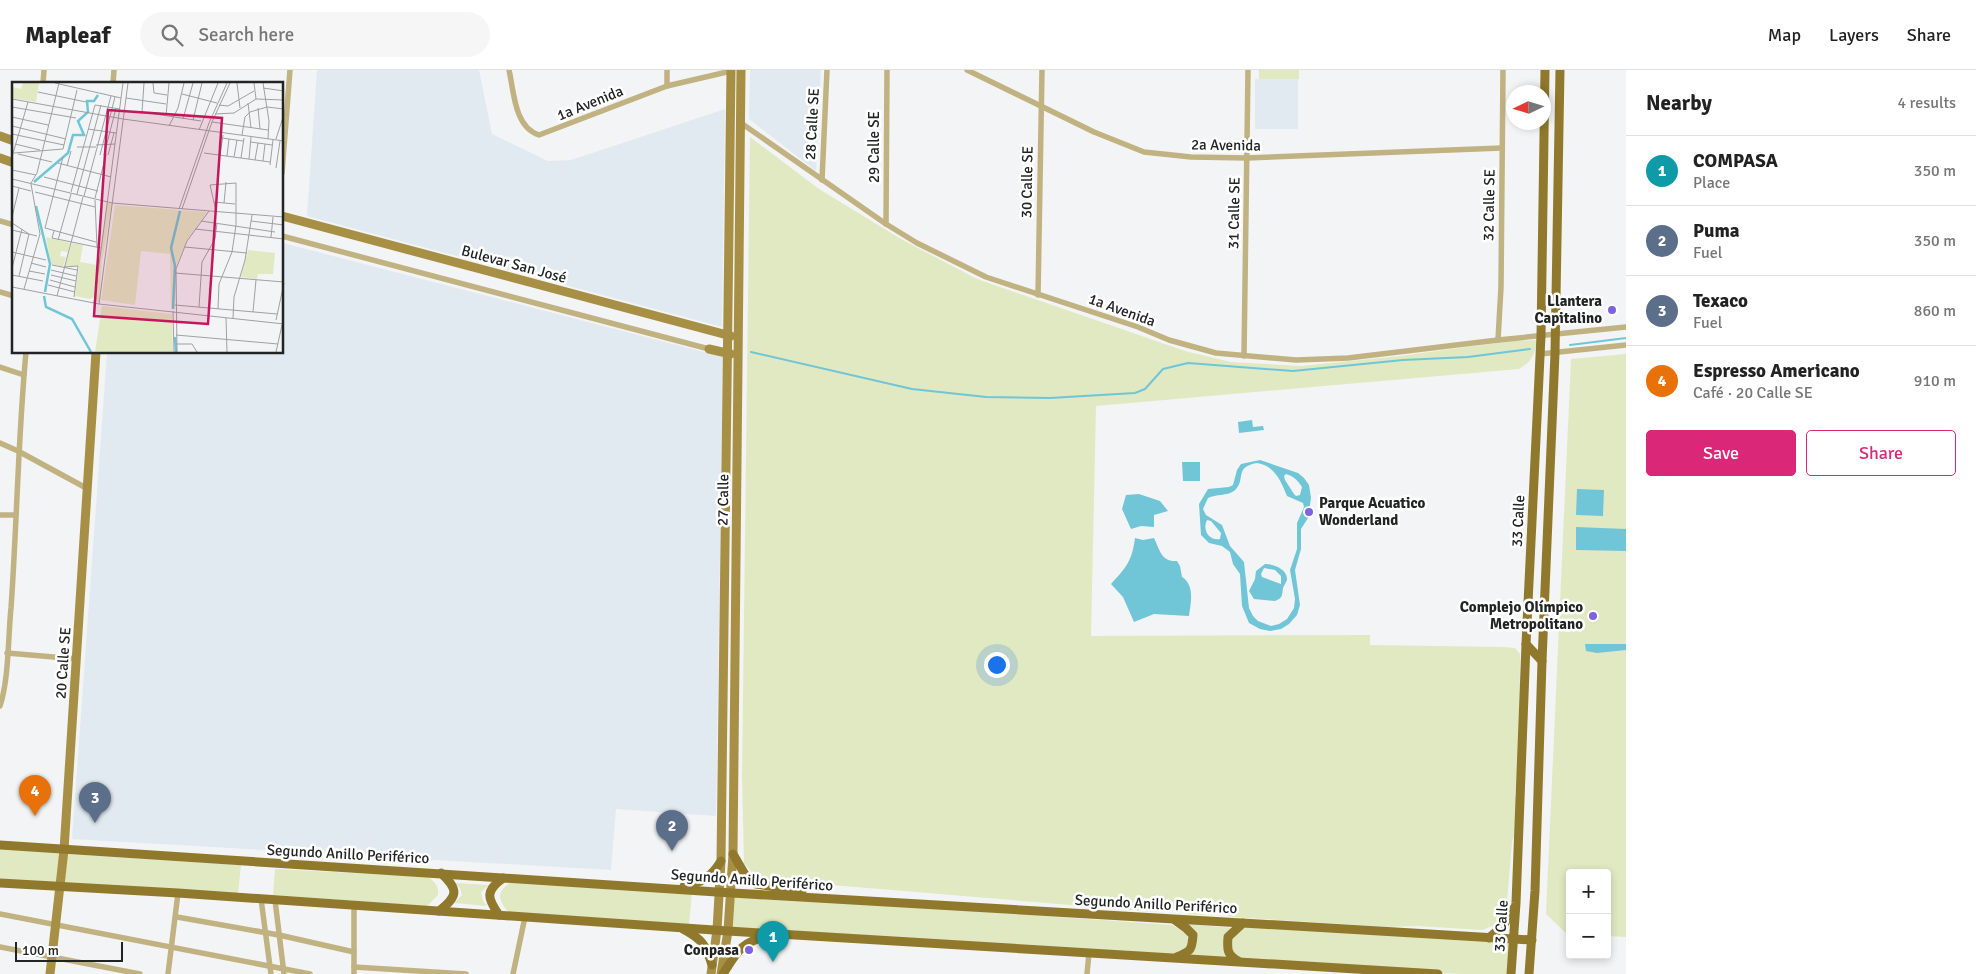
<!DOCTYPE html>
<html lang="en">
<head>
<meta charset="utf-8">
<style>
	body { margin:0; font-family:Signika,sans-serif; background:#f6f6f6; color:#222 }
	.controls { position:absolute; right:15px; bottom:15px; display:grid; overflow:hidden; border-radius:5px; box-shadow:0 2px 8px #0003 }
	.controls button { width:45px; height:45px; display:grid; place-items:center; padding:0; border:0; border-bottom:1px solid #e0e0e0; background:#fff; color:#222; font:25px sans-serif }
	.compass { position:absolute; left:1506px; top:15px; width:45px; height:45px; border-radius:50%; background:#fff; box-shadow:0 2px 8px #0003; rotate:266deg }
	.scale { position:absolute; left:15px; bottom:12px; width:108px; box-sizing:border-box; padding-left:5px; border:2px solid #222323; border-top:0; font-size:14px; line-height:18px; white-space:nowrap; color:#222323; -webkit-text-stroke:4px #fff; paint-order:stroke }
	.you { position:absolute; left:996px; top:594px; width:18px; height:18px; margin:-12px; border:4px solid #fff; border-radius:50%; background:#1a73e8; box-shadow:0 0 0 8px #1a73e833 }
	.badge { display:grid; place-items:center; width:32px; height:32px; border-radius:50%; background:#db2777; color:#fff; font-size:16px; font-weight:700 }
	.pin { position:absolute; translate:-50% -41px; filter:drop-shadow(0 1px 2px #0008) }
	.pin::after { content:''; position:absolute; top:26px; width:18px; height:15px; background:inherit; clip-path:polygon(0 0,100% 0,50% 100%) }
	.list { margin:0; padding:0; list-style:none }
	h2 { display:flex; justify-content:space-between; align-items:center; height:65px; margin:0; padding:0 20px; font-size:21px }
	h2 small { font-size:16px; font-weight:400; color:#767676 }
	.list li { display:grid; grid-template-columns:32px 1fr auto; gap:15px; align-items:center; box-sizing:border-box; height:70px; padding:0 20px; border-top:1px solid #e0e0e0 }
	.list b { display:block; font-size:19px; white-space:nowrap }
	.list p { margin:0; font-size:16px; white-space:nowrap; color:#767676 }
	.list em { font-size:16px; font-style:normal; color:#767676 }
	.actions { display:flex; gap:10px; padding:15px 20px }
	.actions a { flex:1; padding:11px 0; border:1px solid #db2777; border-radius:5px; text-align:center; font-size:18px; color:#db2777 }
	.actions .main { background:#db2777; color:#fff }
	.icon { flex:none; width:28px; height:28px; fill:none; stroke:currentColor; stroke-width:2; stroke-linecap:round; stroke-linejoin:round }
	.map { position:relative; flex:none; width:1626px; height:904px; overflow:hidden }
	header { display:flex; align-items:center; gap:30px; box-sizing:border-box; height:70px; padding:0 25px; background:#fff; border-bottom:1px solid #e0e0e0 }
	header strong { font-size:24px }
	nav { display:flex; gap:28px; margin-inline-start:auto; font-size:18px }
	.search { width:350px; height:45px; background:#f6f6f6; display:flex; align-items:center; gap:12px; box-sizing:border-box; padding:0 18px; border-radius:28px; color:#767676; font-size:19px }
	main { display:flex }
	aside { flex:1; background:#fff }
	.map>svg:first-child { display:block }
	.built { fill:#e2eaf1 }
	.green { fill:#e1e9c2 }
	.water { fill:#70c5d7; fill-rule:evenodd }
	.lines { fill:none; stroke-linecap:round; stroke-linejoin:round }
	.stream { stroke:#70c5d7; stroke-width:2 }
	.street { stroke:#c1b282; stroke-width:5.5 }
	.secondary { stroke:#a79045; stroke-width:9 }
	.primary { stroke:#90792c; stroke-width:9 }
	.poi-dot { fill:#7e63de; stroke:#fff; stroke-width:2 }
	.labels { text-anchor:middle; stroke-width:5; stroke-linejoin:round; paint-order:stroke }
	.street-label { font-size:15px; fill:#222323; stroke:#fff }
	.poi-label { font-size:15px; font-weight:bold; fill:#222323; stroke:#fff; text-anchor:end }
	.inset-river { fill:none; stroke:#70c5d7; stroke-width:2.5 }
	.inset-road { fill:none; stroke:#9fa0a1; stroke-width:1 }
	.view { fill:#c2185b; fill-opacity:0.15; stroke:#c2185b; stroke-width:2.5 }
	.inset-edge { fill:none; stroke:#222323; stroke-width:2.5 }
</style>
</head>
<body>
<header>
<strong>Mapleaf</strong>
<div class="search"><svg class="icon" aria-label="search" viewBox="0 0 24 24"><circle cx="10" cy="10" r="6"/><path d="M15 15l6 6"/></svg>Search here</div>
<nav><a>Map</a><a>Layers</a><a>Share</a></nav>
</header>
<main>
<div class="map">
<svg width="1626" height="904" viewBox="0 0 1626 904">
	<rect width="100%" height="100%" fill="#f3f4f5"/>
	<g class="built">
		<polygon points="317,0 479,0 492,64 548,91 571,90 725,39 722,257 307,146"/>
		<polygon points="750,0 821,0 816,101 749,49"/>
		<rect x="1255" y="9" width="43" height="50"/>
		<polygon points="283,173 723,287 716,746 616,739 611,800 72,769 107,283 282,282"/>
	</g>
	<g class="green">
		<rect x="1259" y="0" width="40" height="9"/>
		<path d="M750,67L819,119L901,169L977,209L1185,281L1231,292L1301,296L1400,286L1510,271L1537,270C1535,284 1532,292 1519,299L1096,336L1091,566L1370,565V575L1503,577L1515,578L1520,584L1519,702L1517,704L1515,725L1518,731L1517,758L1512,772L1506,843L1495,855L1482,860L1417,856L1389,857L1232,847L1204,838L1203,845L1188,844L1179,838L1155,842L758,809L744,793L742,707Z"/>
		<polygon points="1626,284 1626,867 1607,866 1607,803 1570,803 1570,864 1567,864 1546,844 1571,289"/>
		<polygon points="0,775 63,781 58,816 0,813"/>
		<polygon points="67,784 241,795 238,824 64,814"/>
		<path d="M275,799L429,807C435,813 439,816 438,825L427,836L273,825Z"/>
		<path d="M511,812L692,823L689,854L508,842C498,829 496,822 511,812Z"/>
		<polygon points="455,813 489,815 481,822 483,831 487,836 454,833 462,825 460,818"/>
		<polygon points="732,824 1172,855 1187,864 1189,875 1174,885 729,860"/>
		<polygon points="1184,854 1234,858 1224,867 1224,880 1231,891 1184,888 1193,878"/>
		<polygon points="1243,857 1513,870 1511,904 1463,904 1241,892 1232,887 1229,868"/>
	</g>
	<g class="water">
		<polygon points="1252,350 1253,357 1263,356 1264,360 1239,363 1238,352"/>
		<path d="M1260,390L1298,403L1304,408L1309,415L1311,428L1308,448L1301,459V479L1295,500L1300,535L1297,545L1289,554L1281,559L1270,561L1260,559L1249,553L1242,536L1240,504L1233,494L1230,482L1222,476L1209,473L1201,465L1199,434L1208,419L1229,417L1233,415L1237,400L1241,394ZM1257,393C1275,396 1281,411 1287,426L1303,433L1304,437L1297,453V479L1290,500L1295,529L1294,538L1287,549L1279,554L1271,556L1258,551L1253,546L1249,538L1244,492L1230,476L1222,455L1206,445L1203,439L1208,428C1216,424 1227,426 1234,421C1247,410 1233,397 1257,393ZM1286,404C1294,406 1298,411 1302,417L1300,425L1296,426L1294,424L1285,410L1284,406ZM1207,450L1211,451L1221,463L1220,469C1209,471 1202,460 1207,450Z"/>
		<polygon points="1182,392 1200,392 1200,411 1183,411"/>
		<polygon points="1577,419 1604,420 1603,446 1576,445"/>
		<polygon points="1139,424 1160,431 1168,441 1154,445 1154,457 1141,456 1131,459 1122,439 1126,425"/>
		<polygon points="1576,457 1626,459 1626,481 1576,480"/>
		<path d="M1135,468L1143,470L1154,468C1160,480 1161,492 1177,491L1180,496L1182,507C1195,515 1191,533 1189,546L1154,544L1134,552L1123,527L1111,514C1126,498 1132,491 1135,468Z"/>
		<path d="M1265,494C1273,494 1288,499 1287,510C1286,513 1284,515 1283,518C1282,525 1283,528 1275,531L1254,529L1249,521L1255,509L1256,501ZM1264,498L1275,500L1281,506V514L1262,507L1261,504Z"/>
		<polygon points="1585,574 1626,574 1626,580 1597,583 1586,581"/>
	</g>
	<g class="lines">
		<g class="stream">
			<polyline points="1570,275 1626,268"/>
			<polyline points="751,282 912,319 986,327 1050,328 1135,323 1145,319 1163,299 1188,293 1293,301 1403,290 1468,287 1530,279"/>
		</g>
		<g class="street">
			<path d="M509,0C514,21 514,57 539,65L667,16L731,1"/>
			<polyline points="667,0 667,16"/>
			<polyline points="967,0 1094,62 1144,82 1191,87 1247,88 1502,78"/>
			<polyline points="43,14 44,0"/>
			<polyline points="113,14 114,0"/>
			<polyline points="741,53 886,154 917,173 986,207 1138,257 1169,270 1216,283 1296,290 1348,288 1498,270 1626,257"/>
			<polyline points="282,103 290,0"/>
			<polyline points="822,110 827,0"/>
			<polyline points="0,151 14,155"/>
			<polyline points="886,154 887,0"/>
			<polyline points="282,166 709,279"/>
			<polyline points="0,222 14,226"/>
			<polyline points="1038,225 1042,0"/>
			<polyline points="1498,270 1501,217 1503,0"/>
			<polyline points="1540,284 1626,275"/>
			<polyline points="1244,286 1248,0"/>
			<polyline points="0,297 24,305"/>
			<polyline points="0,373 18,381 88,419"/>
			<polyline points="0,445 16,445"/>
			<polyline points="7,583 77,589"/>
			<path d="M0,636C9,609 8,567 11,538C17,453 18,367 26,282"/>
			<polyline points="261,829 271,904"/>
			<polyline points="275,830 284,904"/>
			<polyline points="0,844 310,904"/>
			<polyline points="177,847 279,865 354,882"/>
			<polyline points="0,877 140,904"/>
			<polyline points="354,897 466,904"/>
			<polyline points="168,904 178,823"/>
			<polyline points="354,904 354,836"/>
			<polyline points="513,904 525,847"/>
			<polyline points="1087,904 1089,883"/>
		</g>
		<g class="secondary">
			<polyline points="0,66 14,71"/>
			<polyline points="0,88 14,93"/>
			<polyline points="282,146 731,266"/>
			<polyline points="709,279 731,284"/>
			<polyline points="50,904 64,780 96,282"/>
			<polyline points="711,904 717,860 721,791 731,0"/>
			<polyline points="721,904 728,861 733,784 741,0"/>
		</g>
		<g class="primary">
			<polyline points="1526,574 1542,591"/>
			<polyline points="0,775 732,823 1532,870"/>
			<polyline points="733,784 747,808 756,814 802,821"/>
			<polyline points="0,813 178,823 728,861 1438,904"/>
			<path d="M684,816C702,813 712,806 721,791"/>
			<path d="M439,841C458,826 459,820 441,803"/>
			<path d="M499,845C487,828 485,821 503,808"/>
			<path d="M1175,850L1186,858L1193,865C1192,880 1191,881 1177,887"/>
			<path d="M683,859C702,869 706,875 712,895"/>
			<polyline points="1489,868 1503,856 1514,838"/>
			<path d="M1238,891C1227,885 1227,879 1228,867L1243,853"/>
			<path d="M723,904C737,882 741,872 768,866"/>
			<polyline points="1511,904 1516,833 1526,574 1541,266 1545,0"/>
			<polyline points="1529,904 1535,821 1542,591 1555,283 1560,0"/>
		</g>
	</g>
	<g class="poi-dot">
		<circle cx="1612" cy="240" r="5"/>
		<circle cx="1309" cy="442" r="5"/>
		<circle cx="1593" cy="546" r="5"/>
		<circle cx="749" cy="880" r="5"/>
	</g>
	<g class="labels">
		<g class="street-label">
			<text transform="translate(590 33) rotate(-22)" y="5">1a Avenida</text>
			<text transform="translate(812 54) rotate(-87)" y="5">28 Calle SE</text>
			<text transform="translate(1226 75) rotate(1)" y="5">2a Avenida</text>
			<text transform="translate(874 77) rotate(-90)" y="5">29 Calle SE</text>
			<text transform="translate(1027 112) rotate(-89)" y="5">30 Calle SE</text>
			<text transform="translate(1489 135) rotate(-89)" y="5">32 Calle SE</text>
			<text transform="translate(1234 143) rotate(-89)" y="5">31 Calle SE</text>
			<text transform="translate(514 194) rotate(15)" y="5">Bulevar San José</text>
			<text transform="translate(1122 240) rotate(20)" y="5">1a Avenida</text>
			<text transform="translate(723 430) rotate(-89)" y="5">27 Calle</text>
			<text transform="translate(1518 451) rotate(-87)" y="5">33 Calle</text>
			<text transform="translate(63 593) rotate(-86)" y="5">20 Calle SE</text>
			<text transform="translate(348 784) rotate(3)" y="5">Segundo Anillo Periférico</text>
			<text transform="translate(752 810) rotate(4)" y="5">Segundo Anillo Periférico</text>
			<text transform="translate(1156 834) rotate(3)" y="5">Segundo Anillo Periférico</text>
			<text transform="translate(1501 856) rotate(-86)" y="5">33 Calle</text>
		</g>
		<g class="poi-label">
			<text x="1602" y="236">Llantera<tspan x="1602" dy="17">Capitalino</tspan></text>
			<text x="1319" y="438" text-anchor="start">Parque Acuatico<tspan x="1319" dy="17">Wonderland</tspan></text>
			<text x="1583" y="542">Complejo Olímpico<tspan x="1583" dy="17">Metropolitano</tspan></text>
			<text x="739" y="885">Conpasa</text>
		</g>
	</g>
	<g transform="translate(12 12)">
		<rect width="271" height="271" fill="#f3f4f5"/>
		<path d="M11,1H27L24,20L0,16V5L9,7ZM95,121L100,122L90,179L87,220L82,219ZM103,123L195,130L175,158L164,184L163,228L159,226L158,172L129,169L123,223L89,218ZM34,155L58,161L56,170L49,169L48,174L54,175L51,185L39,182ZM60,161L71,163L68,180L85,183L82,215L78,217L63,214L67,184L53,185ZM236,168L263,171L261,192H246L245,197L229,195ZM90,224L160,232L161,270H83Z" fill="#e1e9c2"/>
		<path class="inset-river" d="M22,100L56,71L61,53H72L66,39L76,30L75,19H82L86,13M24,124L38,182L33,210M32,214L34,225L60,237L79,270M161,227L163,184L159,166L168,129M163,255L164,270"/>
		<path class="inset-road" d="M43,1L109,16M132,1L130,30L189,39M141,1L142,11L155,13M225,1L228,26M242,1L244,17M251,1L257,39L256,57M251,6L272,9M26,10L74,20M170,12L205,21M114,16L154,22M0,17L111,37L272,59M236,21L239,46M207,23L216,24L242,9M0,25L64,36M246,26L248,47M203,32L222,31L244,17L272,18M154,34L157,1M0,35L36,43M171,37L181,1M181,38L190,1M200,40L256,48M0,44L54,57M157,44L166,26L172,1M76,47L104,51M187,48L206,1M0,52L52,63M230,53L233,35L238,30L255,25L272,27M210,56L231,59M264,57L272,32M239,60L260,63M3,62L28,68M84,63L103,62M65,65H84M2,71L51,67L65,8M192,71L258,80M6,72L40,80M88,73L103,15M92,73L104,26M96,73L102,51M208,73L211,53M215,74L217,57M0,75L16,20M51,75L33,146L84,160M222,75L225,58M229,76L232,56M237,77L239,55M243,78L246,61M251,79L253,62M46,81L99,95M258,83L261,58M55,84L59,69M264,86L268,59M0,88L24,93M32,95L86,109M0,97L100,121L272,135M19,101L25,91L47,1M0,104L19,109M23,110L83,125M59,110L83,23L108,27M65,112L89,23M72,114L99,14M83,116L94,73M83,118L85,165M202,120L223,122M212,121L214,100M167,127L197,41L215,1M170,127L200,40L218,1M204,129L198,103L224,101V143L220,170L207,202L206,227M0,135L7,106M189,139L263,150M239,139L272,143M0,141L17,152L7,194M183,147L272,157M0,148L25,154M42,149L40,156L89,166M259,155L261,135M46,158L59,112M173,165L235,171M0,170L34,178M19,181L34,185M40,183L65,188M52,185L66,184L62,215M0,186L10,147M39,188L64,194M17,189L33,192M163,191L272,200M0,193L31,199M39,193L64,199M38,198L63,205M36,203L63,210M0,205L87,222L272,242M12,207L28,152L19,102M45,214L71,115M82,221L111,1M87,222L116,1M163,223L265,232M187,225L190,180L203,157L205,141M161,229L162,270M241,230L244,198M214,236L215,270M221,236L222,215L233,178L240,133M264,238L272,201M164,253L266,262M164,262H180L185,270M165,270L164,187L175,159L197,129M264,270L270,243"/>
		<path class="view" d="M96,28L210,36L196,242L82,234Z"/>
		<rect width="271" height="271" class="inset-edge"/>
	</g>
</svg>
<div class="controls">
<button>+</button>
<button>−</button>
</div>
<svg class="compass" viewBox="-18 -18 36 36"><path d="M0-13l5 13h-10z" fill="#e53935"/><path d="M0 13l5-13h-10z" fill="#767676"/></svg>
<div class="scale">100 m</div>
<div class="you"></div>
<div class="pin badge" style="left:773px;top:892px;background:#0f9aa8">1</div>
<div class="pin badge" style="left:672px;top:781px;background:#5c6f8a">2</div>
<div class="pin badge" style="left:95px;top:753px;background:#5c6f8a">3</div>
<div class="pin badge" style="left:35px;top:746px;background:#e8710a">4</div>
</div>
<aside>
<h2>Nearby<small>4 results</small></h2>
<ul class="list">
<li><span class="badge" style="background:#0f9aa8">1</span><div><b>COMPASA</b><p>Place</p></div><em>350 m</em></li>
<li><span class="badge" style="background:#5c6f8a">2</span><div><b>Puma</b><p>Fuel</p></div><em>350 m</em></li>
<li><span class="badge" style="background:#5c6f8a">3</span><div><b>Texaco</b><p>Fuel</p></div><em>860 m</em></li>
<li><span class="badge" style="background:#e8710a">4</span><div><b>Espresso Americano</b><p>Café · 20 Calle SE</p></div><em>910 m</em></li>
</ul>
<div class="actions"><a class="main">Save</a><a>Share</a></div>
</aside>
</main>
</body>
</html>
